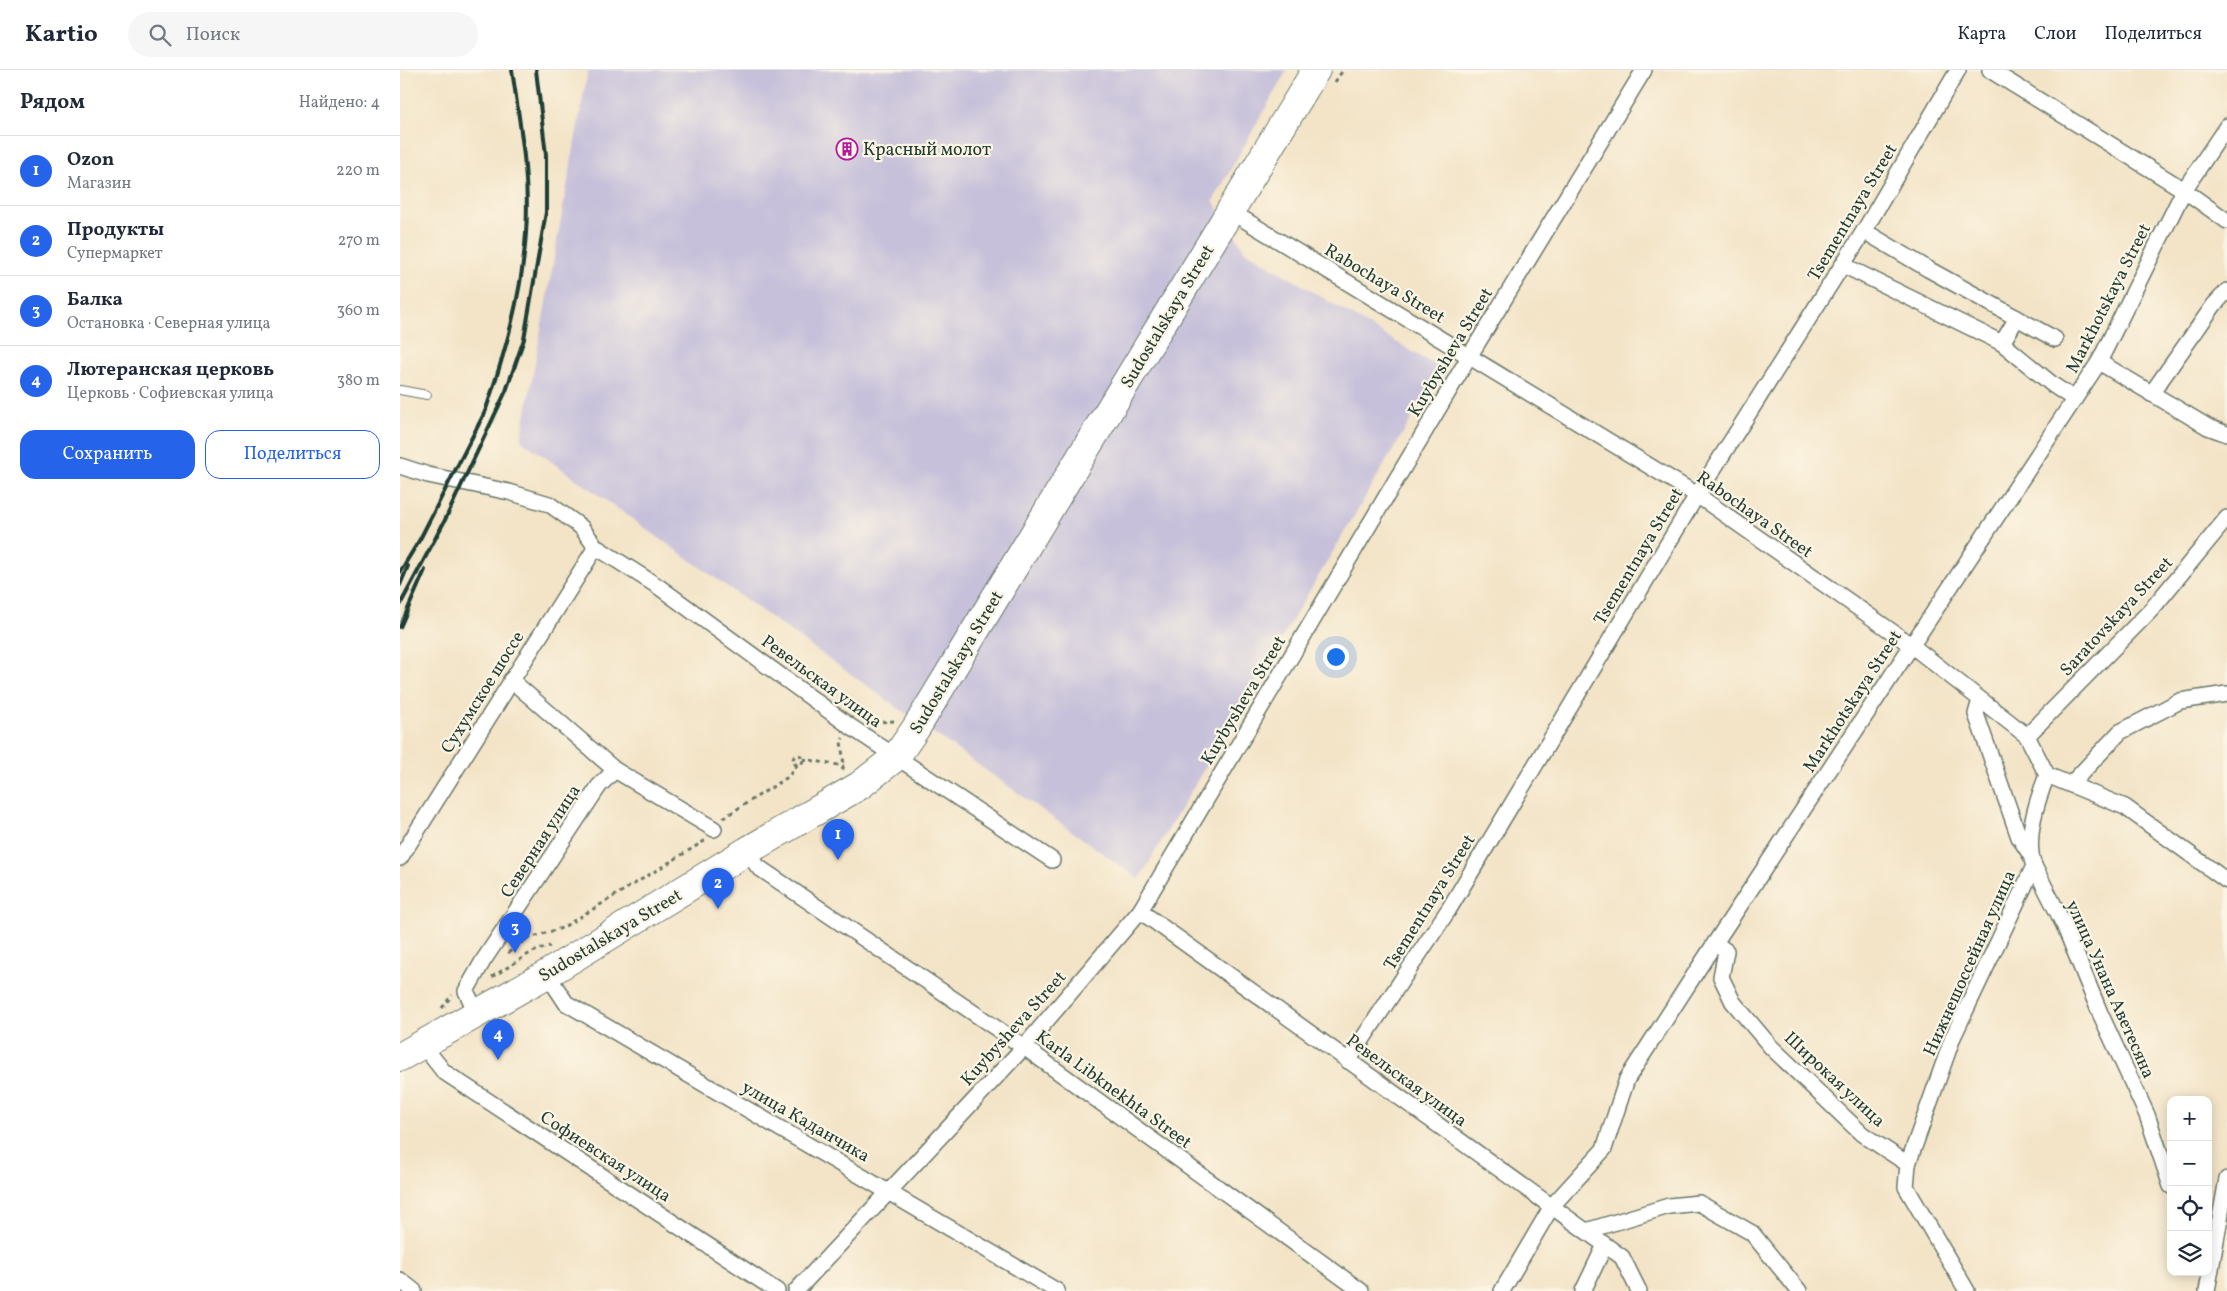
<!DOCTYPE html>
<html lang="ru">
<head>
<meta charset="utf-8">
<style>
	body { margin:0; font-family:Vollkorn,serif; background:#f6f6f7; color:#1f2937 }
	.controls { position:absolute; right:15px; bottom:15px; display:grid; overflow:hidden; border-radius:10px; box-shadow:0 2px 12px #0003 }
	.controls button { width:45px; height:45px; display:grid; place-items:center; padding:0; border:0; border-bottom:1px solid #e0e1e3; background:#fff; color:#1f2937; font:25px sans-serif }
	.you { position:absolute; left:935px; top:586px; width:18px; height:18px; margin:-12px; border:4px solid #fff; border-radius:50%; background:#1a73e8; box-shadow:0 0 0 8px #1a73e833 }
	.badge { display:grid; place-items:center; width:32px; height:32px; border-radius:50%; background:#2563eb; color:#fff; font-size:16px; font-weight:700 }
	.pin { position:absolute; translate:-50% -41px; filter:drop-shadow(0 1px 2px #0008) }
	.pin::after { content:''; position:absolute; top:26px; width:18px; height:15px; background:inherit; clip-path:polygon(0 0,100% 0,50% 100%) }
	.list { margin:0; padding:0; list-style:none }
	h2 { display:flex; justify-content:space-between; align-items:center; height:65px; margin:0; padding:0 20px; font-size:21px }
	h2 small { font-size:16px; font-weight:400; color:#747a83 }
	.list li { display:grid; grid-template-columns:32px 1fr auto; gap:15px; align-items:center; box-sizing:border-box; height:70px; padding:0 20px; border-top:1px solid #e0e1e3 }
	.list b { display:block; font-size:19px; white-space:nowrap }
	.list p { margin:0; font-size:16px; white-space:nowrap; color:#747a83 }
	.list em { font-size:16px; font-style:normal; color:#747a83 }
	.actions { display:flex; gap:10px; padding:15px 20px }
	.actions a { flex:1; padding:11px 0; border:1px solid #2563eb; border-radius:15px; text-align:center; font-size:18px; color:#2563eb }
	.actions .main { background:#2563eb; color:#fff }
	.icon { flex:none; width:28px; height:28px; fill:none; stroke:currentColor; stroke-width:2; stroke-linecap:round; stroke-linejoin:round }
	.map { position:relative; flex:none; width:1827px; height:1221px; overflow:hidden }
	header { display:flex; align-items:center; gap:30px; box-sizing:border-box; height:70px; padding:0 25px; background:#fff; border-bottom:1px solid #e0e1e3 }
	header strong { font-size:24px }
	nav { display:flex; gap:28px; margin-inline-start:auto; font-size:18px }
	.search { width:350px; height:45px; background:#f6f6f7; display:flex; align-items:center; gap:12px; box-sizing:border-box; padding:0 18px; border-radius:28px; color:#747a83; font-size:19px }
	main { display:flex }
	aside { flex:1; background:#fff }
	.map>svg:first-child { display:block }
	.industrial { fill:#c6c0da }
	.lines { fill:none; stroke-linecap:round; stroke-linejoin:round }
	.lane-casing { stroke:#697767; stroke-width:10 }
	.street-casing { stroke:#697767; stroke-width:18 }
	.highway-casing { stroke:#697767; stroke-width:30 }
	.path { stroke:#697767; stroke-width:3; stroke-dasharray:4 4; stroke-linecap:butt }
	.lane { stroke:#fff; stroke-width:8 }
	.street { stroke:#fff; stroke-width:15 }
	.highway { stroke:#fff; stroke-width:28 }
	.rail { stroke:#1f3d34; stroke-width:4 }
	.labels { text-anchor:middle; stroke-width:4.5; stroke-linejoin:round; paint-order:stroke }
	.poi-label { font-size:18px; fill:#1f3d34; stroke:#fcf5e5; text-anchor:start }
	.street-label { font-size:18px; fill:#1f3d34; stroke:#fcf5e5 }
</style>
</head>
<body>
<header>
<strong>Kartio</strong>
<div class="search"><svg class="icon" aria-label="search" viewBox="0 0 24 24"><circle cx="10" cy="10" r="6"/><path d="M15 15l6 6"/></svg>Поиск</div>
<nav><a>Карта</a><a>Слои</a><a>Поделиться</a></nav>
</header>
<main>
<aside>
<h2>Рядом<small>Найдено: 4</small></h2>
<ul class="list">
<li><span class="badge">1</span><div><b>Ozon</b><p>Магазин</p></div><em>220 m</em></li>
<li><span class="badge">2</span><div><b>Продукты</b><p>Супермаркет</p></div><em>270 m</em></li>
<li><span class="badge">3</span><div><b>Балка</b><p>Остановка · Северная улица</p></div><em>360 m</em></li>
<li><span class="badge">4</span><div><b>Лютеранская церковь</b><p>Церковь · Софиевская улица</p></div><em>380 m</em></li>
</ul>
<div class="actions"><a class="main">Сохранить</a><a>Поделиться</a></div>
</aside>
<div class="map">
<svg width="1827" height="1221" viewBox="0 0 1827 1221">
	<rect width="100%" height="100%" fill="#fcf5e5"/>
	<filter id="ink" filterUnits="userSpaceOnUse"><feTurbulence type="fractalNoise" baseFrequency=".02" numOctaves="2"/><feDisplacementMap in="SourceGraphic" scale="10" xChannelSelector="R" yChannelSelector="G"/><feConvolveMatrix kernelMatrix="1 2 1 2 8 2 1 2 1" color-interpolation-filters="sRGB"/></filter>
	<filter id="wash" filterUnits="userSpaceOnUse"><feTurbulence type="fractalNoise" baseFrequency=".0096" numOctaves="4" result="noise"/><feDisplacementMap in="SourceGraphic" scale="20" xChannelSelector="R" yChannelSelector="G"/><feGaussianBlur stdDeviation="1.12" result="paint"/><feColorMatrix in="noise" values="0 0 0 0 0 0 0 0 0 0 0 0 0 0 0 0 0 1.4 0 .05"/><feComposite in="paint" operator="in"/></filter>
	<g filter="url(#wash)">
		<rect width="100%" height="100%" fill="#f3e4c7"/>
		<polygon class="industrial" points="188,0 887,0 813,131 845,181 1041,299 739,809 121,370"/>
	</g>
	<g filter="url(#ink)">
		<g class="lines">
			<g class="lane-casing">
				<polyline id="lane" points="0,320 27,325"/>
			</g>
			<g class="street-casing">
				<g id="street">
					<polyline points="1590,0 1784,120 1827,151"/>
					<polyline points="830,141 1297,425 1511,575 1627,666 1647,705 1725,737 1827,811"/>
					<polyline points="1464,161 1528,199 1655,269"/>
					<polyline points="1443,195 1602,273 1653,315 1674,329"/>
					<polyline points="1602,273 1617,248"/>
					<polyline points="1699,292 1808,357 1827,364"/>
					<polyline points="1751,324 1814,235 1827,221"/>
					<polyline points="0,396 28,405 109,422 149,434 181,457 196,477 259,517 451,657 652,790"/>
					<polyline points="111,610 215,700 314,759"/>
					<polyline points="1580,630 1576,644 1619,767 1630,784"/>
					<polyline points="1627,666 1751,540 1827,448"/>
					<polyline points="1671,714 1720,662 1780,631 1827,624"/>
					<polyline points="347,781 358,797 624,977 961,1221"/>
					<polyline points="0,788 196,477"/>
					<polyline points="1634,796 1664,855 1700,943 1747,1045 1771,1116"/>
					<polyline points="740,841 1222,1187 1239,1221"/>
					<polyline points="1315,873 1326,881 1321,907 1333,932 1371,977 1462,1064 1508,1094 1506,1117 1567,1221"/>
					<polyline points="147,904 166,933 657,1221"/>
					<polyline points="77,944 66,921 83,891 199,716 215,700"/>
					<polyline points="22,974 44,1002 377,1221"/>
					<polyline points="948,991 1049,839 1297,425 1464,161 1558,0"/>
					<path d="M1508,1094L1553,967L1634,796C1624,769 1637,731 1647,705"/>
					<polyline points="1186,1161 1269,1136 1299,1133 1352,1163 1399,1221"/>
					<polyline points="0,1210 14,1221"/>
					<polyline points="396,1221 624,977 740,841 1069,287 1244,0"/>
					<polyline points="1102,1221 1152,1136 1204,1079 1227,1009 1315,873 1699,292 1784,120 1827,56"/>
					<polyline points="1183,1221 1205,1175"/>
					<polyline points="1807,1221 1827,1109"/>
				</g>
			</g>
			<g class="highway-casing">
				<polyline id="highway" points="0,987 147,904 347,781 459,716 496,687 516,658 916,0"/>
			</g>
			<g class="path">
				<polyline points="935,12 943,0"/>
				<polyline points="455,636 479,652 494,651"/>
				<circle cx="398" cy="690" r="5"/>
				<polyline points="403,689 444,696"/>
				<polyline points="442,700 444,696 441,671 443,668"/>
				<polyline points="323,748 388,707 397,695"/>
				<polyline points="108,883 126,869 162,858 306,770"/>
				<polyline points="92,907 132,882 150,876"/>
				<polyline points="42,938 52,925"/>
			</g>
			<use href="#lane" class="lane"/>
			<use href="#street" class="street"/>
			<use href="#highway" class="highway"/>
			<g class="rail">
				<path d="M84,345C104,286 122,226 126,163C130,109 120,54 112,0"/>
				<polyline points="0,502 20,469 86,340"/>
				<polyline points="0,515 8,496"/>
				<polyline points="0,535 44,452 106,321 124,269 146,142 146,85 136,0"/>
				<polyline points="0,557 25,500"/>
			</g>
		</g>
	</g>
	<defs>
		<g id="building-ring" transform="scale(1.125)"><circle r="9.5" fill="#fcf5e5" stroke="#b5179e" stroke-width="1.5"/><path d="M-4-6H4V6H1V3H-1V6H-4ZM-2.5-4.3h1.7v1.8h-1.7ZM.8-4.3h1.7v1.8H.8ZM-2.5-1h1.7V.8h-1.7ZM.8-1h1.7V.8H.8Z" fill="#b5179e"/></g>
	</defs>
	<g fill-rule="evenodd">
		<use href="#building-ring" x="447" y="79"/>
	</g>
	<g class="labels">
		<g class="poi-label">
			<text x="463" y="85">Красный молот</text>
		</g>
		<g class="street-label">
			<text transform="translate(1452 142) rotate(-59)" y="6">Tsementnaya Street</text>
			<text transform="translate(985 213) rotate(31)" y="6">Rabochaya Street</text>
			<text transform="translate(1708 228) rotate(-63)" y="6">Markhotskaya Street</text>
			<text transform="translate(767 246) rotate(-59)" y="6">Sudostalskaya Street</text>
			<text transform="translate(1050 282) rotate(-59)" y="6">Kuybysheva Street</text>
			<text transform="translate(1355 444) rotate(35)" y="6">Rabochaya Street</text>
			<text transform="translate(1238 486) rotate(-59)" y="6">Tsementnaya Street</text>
			<text transform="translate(1716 546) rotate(-47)" y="6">Saratovskaya Street</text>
			<text transform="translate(556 592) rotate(-59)" y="6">Sudostalskaya Street</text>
			<text transform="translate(422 611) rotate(36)" y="6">Ревельская улица</text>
			<text transform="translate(82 622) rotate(-58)" y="6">Сухумское шоссе</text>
			<text transform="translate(843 630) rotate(-59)" y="6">Kuybysheva Street</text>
			<text transform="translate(1452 631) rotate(-57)" y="6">Markhotskaya Street</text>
			<text transform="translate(140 771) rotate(-57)" y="6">Северная улица</text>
			<text transform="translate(1029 832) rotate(-58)" y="6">Tsementnaya Street</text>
			<text transform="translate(210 865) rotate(-31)" y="6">Sudostalskaya Street</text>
			<text transform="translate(1569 893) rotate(-66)" y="6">Нижнешоссейная улица</text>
			<text transform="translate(1711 919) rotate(66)" y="6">улица Унана Аветесяна</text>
			<text transform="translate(613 958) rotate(-48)" y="6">Kuybysheva Street</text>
			<text transform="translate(1435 1009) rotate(43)" y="6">Широкая улица</text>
			<text transform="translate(1007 1010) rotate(36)" y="6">Ревельская улица</text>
			<text transform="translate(714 1019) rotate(36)" y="6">Karla Libknekhta Street</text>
			<text transform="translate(406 1051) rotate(30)" y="6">улица Каданчика</text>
			<text transform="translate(206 1086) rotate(33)" y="6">Софиевская улица</text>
		</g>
	</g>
</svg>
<div class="controls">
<button>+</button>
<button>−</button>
<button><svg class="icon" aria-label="locate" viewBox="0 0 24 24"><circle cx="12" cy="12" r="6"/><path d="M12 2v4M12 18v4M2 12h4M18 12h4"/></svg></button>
<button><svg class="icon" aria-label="layers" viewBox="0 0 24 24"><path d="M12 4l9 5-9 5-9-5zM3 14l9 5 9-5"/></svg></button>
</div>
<div class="you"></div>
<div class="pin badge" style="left:438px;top:790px">1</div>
<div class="pin badge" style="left:318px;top:839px">2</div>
<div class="pin badge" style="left:115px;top:883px">3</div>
<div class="pin badge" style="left:98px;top:990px">4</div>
</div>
</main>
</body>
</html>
